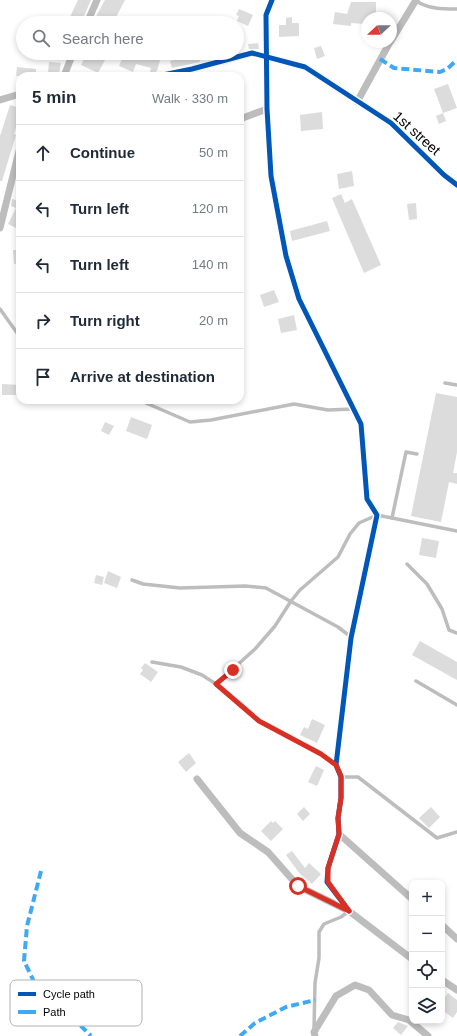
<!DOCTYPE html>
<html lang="en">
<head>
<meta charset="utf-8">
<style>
	body { margin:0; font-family:Helvetica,sans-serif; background:#f2f2f3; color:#1f2937 }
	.controls { position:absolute; right:12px; bottom:12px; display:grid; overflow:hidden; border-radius:8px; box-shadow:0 2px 6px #0003 }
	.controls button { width:36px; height:36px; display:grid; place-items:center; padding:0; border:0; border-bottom:1px solid #e0e1e3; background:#fff; color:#1f2937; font:20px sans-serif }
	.compass { position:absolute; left:361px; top:12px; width:36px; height:36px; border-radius:50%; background:#fff; box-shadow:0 2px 6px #0003; rotate:248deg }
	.stop { position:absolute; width:12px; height:12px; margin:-9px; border:3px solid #d93025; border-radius:50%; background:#fff }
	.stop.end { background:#d93025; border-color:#fff; box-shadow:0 1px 4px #0008 }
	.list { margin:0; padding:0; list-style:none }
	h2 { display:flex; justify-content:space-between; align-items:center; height:52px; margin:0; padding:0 16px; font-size:17px }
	h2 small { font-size:13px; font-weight:400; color:#747a83 }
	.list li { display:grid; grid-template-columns:26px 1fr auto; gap:12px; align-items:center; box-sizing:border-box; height:56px; padding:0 16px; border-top:1px solid #e0e1e3 }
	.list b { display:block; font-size:15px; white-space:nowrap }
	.list em { font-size:13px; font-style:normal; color:#747a83 }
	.icon { flex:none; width:22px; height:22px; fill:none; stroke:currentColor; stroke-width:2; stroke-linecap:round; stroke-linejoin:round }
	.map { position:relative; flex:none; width:457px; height:1036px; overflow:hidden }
	.search { position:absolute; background:#fff; box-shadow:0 2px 6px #0003; left:16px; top:16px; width:228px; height:44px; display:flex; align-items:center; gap:10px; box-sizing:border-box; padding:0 14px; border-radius:22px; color:#747a83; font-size:15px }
	.panel { position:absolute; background:#fff; box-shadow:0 2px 6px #0003; left:16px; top:72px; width:228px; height:332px; border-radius:12px }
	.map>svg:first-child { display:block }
	.building { fill:#dcdcdc }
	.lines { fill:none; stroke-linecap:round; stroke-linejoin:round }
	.path { stroke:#b8b8b8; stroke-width:1.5; stroke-dasharray:1 2; stroke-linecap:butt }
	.lane { stroke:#bdbdbd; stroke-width:3.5 }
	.street { stroke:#bdbdbd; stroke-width:7 }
	.quiet { stroke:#3fa9f5; stroke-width:4; stroke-dasharray:8 4; stroke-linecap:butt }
	.cycleway-casing { stroke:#fff; stroke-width:8 }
	.cycleway { stroke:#0057b8; stroke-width:5 }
	.route { stroke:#d93025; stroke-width:5 }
	.labels { text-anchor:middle; stroke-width:4; stroke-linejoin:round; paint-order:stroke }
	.street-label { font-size:14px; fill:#000; stroke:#fff }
	.key { fill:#fff; stroke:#b2b2b2; stroke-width:1 }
	.key-label { font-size:11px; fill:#000 }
</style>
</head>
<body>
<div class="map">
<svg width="457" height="1036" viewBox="0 0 457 1036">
	<rect width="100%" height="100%" fill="#fff"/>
	<g class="building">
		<polygon points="78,0 91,0 81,23 67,23"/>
		<polygon points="105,0 125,0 113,23 104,23 95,18"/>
		<polygon points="351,2 376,2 376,18 367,18 365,24 351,23 351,26 333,24 335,12 347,14"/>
		<polygon points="239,9 253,15 248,26 237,21 239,16 236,15"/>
		<polygon points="292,17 292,23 299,23 299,36 279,37 279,25 286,25 286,18"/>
		<polygon points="258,43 259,49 249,49 248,44"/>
		<polygon points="321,46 325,56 317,59 314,48"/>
		<polygon points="87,53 91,53 105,60 98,73 81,65"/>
		<polygon points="130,53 162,53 157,71 154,73 150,72 151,68 136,64 133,72 119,66 124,54 128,56"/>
		<polygon points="173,53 199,53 200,62 172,68 170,61 174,60"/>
		<polygon points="49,62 61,63 59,74 48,73"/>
		<polygon points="17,67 36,69 36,76 16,76"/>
		<polygon points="448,84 457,108 443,113 434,89"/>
		<polygon points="10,105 20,108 20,115 14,134 16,135 2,181 0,181 0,136"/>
		<polygon points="322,112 323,129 301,131 300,115"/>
		<polygon points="443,113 446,121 439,124 436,116"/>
		<polygon points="352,171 354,186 339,189 337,174"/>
		<polygon points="341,194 345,203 352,199 381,265 364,273 332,198"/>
		<polygon points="12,199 20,201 20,219 16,228 8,224 16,208 11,206"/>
		<polygon points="416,203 417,219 409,220 407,204"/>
		<polygon points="327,221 330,231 292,241 290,231"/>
		<polygon points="13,250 20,250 20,264 14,264"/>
		<polygon points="274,290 279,302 264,307 260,295"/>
		<polygon points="294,315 297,330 281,333 278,319"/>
		<polygon points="2,384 20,385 20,395 2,395"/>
		<polygon points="436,393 457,397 457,452 453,473 457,473 457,484 449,482 441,522 411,516"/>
		<polygon points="131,417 152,425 147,439 126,431"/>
		<polygon points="105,422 114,426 109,435 101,431"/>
		<polygon points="422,538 439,541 436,558 419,555"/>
		<polygon points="108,571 121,577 117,588 104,583"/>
		<polygon points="96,575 104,577 102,585 94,583"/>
		<polygon points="420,641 457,662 457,680 412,655"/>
		<polygon points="145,663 158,672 151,682 140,674 143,670 141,668"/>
		<polygon points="312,719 325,725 317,743 300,735 304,727 308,729"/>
		<polygon points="189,753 196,763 186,772 178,762"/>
		<polygon points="316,766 324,770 317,786 308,782"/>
		<polygon points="304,807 310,814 303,821 297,814"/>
		<polygon points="431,807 440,817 429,828 419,818"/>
		<polygon points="271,821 273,823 275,821 283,829 271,841 261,831"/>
		<polygon points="292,851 305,868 309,863 321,874 312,884 300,874 286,855"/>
		<polygon points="448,993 457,1000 457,1012 453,1018 442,1010 442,1001"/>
		<polygon points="398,1022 408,1026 401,1035 393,1028"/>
	</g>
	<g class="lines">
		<polyline class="path" points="442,997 446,992"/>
		<g class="lane">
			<path d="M416,1C429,9 442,9 457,9"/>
			<polyline points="0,309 20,337"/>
			<polyline points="445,383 457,385"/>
			<polyline points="139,400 190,422 211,420 294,404 328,410 353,409"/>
			<polyline points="392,518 406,452 417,454"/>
			<polyline points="407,564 427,584 442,609 449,630 457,633"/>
			<polyline points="132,580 143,584 180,588 245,586 266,588 338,627 351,637"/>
			<polyline points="152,662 181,667 202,675 216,684 259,721 321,754 336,765"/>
			<polyline points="416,681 457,705"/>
			<polyline points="216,684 255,649 275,626 291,601 300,590 338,557 350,534 359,523 377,515 457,531"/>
			<polyline points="341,777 358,777 437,838 457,832"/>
			<polyline points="314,1029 315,983 319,958 319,932 324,924 341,917 349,911"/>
		</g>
		<g class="street">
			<polyline points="272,0 266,15 267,109 271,176 286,256 299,299 361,424 367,499 377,515 351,638 336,765 341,777 341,798 338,818 339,834 328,868 327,882 349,911"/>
			<polyline points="87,23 97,0"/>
			<polyline points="391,41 416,0"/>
			<polyline points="64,76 73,53"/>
			<polyline points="158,76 192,69 252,53 305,67 391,123 444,175 457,185"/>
			<polyline points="0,100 20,94"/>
			<polyline points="357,102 390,42"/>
			<polyline points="240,119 267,109"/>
			<polyline points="0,228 20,147"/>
			<polyline points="197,779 240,833 268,852 298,886 349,911 412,959"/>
			<polyline points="339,834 412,899"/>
			<polyline points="442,925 457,939"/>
			<polyline points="442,980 457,990"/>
			<polyline points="315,1036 314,1032 336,996 355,985 369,990 392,1015 409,1020 428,1036"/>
		</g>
		<g class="quiet">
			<polyline points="380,59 394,68 440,72 447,69 457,60"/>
			<polyline points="41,871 27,926 24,961 40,994 73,1018 91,1036"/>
			<polyline points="240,1036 255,1023 286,1007 315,1000"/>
		</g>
		<g class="cycleway-casing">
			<g id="cycleway">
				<polyline points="272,0 266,15 267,109 271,176 286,256 299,299 361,424 367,499 377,515 351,638 336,765 341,777 341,798 338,818 339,834 328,868 327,882 349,911"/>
				<polyline points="158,76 192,69 252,53 305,67 391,123 444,175 457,185"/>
			</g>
		</g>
		<use href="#cycleway" class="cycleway"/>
	</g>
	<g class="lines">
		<polyline class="route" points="233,670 216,684 259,721 321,754 336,765 341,776 341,798 338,818 339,834 328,868 328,882 349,911 298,886"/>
	</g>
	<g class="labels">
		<g class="street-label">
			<text transform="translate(417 133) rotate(42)" y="5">1st street</text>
		</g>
	</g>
	<rect x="10" y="980" width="132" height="46" rx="6" class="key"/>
	<rect x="18" y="992" width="18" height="4" fill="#0057b8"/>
	<rect x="18" y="1010" width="18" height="4" fill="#3fa9f5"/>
	<g class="key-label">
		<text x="43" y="998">Cycle path</text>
		<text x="43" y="1016">Path</text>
	</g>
</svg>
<div class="controls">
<button>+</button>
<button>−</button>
<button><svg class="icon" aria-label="locate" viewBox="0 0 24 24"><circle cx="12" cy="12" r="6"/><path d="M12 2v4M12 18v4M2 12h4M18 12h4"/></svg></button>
<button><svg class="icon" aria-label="layers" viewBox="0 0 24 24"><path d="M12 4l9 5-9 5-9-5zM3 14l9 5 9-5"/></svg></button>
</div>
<svg class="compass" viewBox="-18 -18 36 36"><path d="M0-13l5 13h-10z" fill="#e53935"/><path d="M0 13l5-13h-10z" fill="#747a83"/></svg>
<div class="stop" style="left:298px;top:886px"></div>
<div class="stop end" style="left:233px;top:670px"></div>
<div class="search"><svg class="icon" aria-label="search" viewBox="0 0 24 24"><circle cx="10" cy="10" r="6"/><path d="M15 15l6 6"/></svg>Search here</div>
<section class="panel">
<h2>5 min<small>Walk · 330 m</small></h2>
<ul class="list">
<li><svg class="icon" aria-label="ahead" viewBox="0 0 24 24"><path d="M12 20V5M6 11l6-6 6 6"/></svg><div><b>Continue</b></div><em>50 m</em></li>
<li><svg class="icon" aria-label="left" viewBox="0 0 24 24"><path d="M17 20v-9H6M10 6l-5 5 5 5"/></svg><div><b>Turn left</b></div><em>120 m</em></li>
<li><svg class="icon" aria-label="left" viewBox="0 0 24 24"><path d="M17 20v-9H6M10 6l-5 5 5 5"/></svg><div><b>Turn left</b></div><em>140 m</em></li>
<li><svg class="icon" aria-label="right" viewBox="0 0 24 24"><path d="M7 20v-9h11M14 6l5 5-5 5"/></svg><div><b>Turn right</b></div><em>20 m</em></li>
<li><svg class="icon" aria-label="arrive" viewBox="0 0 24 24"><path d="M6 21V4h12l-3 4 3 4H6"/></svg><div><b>Arrive at destination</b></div></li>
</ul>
</section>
</div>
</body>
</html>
